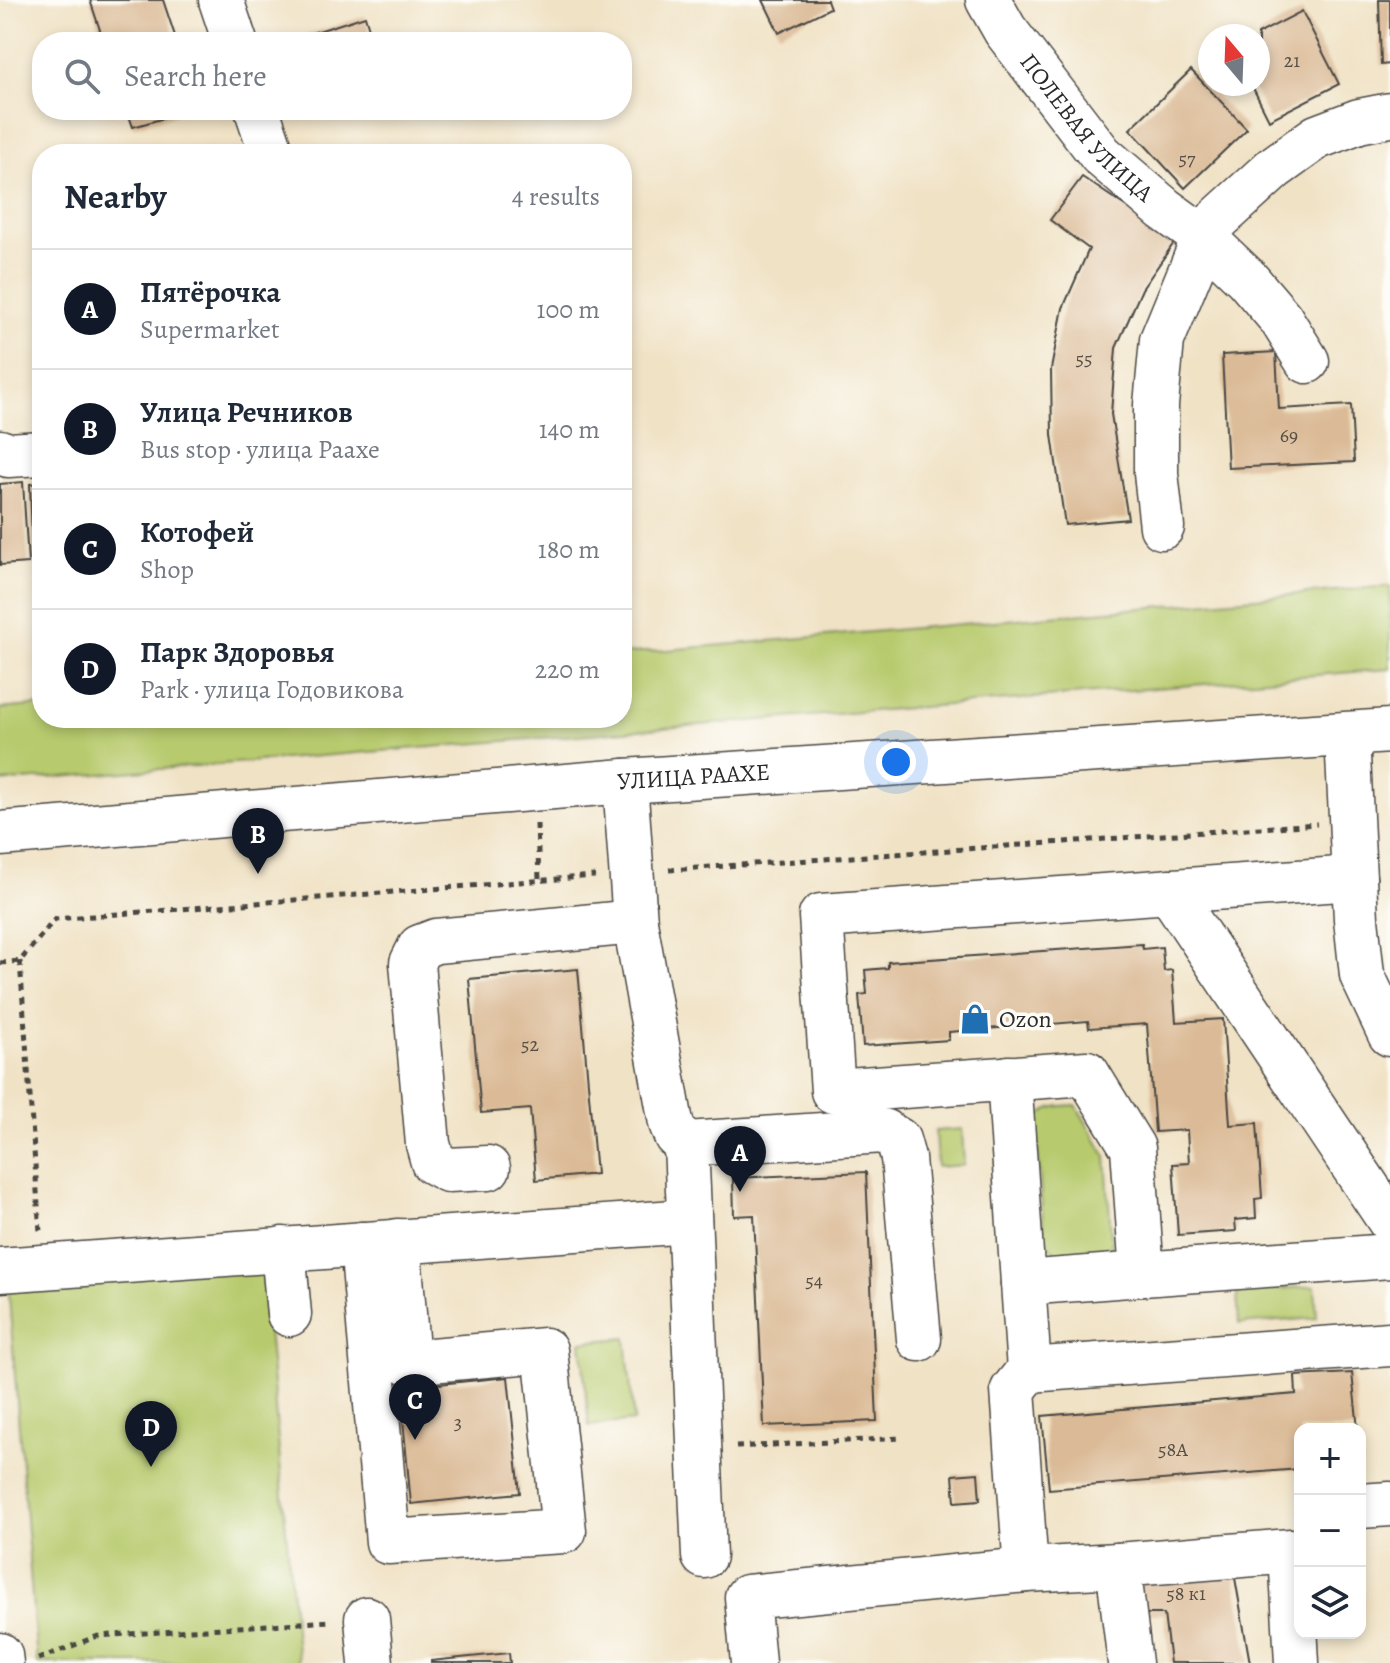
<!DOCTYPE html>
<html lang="en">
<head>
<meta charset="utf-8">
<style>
	body { margin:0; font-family:Alegreya,serif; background:#f2f2f3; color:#1f2937 }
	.controls { position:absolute; right:24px; bottom:24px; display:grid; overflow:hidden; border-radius:16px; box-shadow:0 4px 12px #0003 }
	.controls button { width:72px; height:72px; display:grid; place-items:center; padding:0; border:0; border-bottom:2px solid #e0e1e3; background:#fff; color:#1f2937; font:40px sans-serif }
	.compass { position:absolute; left:1198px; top:24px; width:72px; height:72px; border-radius:50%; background:#fff; box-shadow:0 4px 12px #0003; rotate:341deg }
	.you { position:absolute; left:896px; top:762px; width:28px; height:28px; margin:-20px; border:6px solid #fff; border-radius:50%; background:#1a73e8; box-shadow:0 0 0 12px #1a73e833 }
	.badge { display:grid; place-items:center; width:52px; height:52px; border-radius:50%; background:#111827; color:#fff; font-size:26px; font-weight:700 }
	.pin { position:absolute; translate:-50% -66px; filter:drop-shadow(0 2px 4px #0008) }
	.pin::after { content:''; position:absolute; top:42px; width:28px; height:24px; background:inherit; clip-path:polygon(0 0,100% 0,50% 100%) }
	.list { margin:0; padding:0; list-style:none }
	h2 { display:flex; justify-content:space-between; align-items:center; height:104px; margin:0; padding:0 32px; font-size:34px }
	h2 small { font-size:26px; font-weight:400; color:#747a83 }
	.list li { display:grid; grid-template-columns:52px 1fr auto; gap:24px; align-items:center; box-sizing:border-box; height:120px; padding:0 32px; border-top:2px solid #e0e1e3 }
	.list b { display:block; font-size:30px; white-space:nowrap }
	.list p { margin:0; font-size:26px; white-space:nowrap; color:#747a83 }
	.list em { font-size:26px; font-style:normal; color:#747a83 }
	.icon { flex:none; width:44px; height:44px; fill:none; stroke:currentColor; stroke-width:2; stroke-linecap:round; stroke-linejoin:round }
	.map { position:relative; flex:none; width:1390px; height:1663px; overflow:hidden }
	.search { position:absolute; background:#fff; box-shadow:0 4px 12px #0003; left:32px; top:32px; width:600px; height:88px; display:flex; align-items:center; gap:20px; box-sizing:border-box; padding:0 28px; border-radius:32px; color:#747a83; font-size:30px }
	.panel { position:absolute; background:#fff; box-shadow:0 4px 12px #0003; left:32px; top:144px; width:600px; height:584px; border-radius:32px }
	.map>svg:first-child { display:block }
	.green { fill:#b7ca6d; stroke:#717a4c; stroke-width:2 }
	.building { fill:#dbbb97 }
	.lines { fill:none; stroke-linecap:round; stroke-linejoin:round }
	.minor-casing { stroke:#494642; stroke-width:47 }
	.major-casing { stroke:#494642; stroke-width:47 }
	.path { stroke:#494642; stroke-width:5; stroke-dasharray:6 6; stroke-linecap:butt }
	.minor { stroke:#fff; stroke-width:44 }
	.major { stroke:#fff; stroke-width:44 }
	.labels { text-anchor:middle; stroke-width:7; stroke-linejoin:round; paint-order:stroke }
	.number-label { font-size:20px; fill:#574f46 }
	.street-label { font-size:24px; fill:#2b2b2b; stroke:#fdfcf7 }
	.poi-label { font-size:24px; fill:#2b2b2b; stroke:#fdfcf7; text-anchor:start }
</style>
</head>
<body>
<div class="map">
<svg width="1390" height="1663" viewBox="0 0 1390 1663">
	<rect width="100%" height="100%" fill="#fdfcf7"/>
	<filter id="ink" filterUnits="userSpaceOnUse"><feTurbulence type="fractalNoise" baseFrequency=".0125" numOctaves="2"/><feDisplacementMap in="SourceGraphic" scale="16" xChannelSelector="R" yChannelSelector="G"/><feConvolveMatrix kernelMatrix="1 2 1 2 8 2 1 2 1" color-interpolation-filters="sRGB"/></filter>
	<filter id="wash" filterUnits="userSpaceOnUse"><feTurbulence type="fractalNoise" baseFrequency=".006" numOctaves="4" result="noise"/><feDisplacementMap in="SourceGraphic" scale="32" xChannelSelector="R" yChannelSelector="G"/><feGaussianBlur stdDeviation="1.8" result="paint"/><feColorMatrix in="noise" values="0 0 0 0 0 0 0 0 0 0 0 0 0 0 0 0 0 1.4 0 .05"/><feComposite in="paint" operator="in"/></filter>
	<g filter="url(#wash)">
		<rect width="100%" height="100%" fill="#f0e2c5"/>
		<g class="green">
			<polygon points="1390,586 1390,669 0,782 0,709 42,705 42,718 622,718 622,654"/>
			<path d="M1076,1105L1106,1157L1112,1250L1057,1254L1044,1241L1036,1123C1044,1105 1058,1106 1076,1105Z"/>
			<polygon points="962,1129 964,1165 937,1167 935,1131"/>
			<polygon points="261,1250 298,1663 37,1663 7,1271"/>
			<polygon points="1315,1286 1317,1318 1239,1324 1237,1292"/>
			<polygon points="626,1338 634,1421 589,1426 581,1342"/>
		</g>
		<g id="blocks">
			<g class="building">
				<polygon points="90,0 163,0 177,42 104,42"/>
				<polygon points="763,0 827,0 830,8 779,33"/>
				<polygon points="1379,0 1390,0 1390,64 1381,65"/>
				<polygon points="1302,11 1339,84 1269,120 1251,84 1258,84 1258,34"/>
				<polygon points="365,16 373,42 305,42 303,36"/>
				<polygon points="1191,70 1247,129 1185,188 1130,129"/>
				<polygon points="127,110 189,110 189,111 133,127"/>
				<polygon points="1082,177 1176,240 1142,289 1116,348 1111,414 1128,519 1065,525 1052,435 1051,369 1063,308 1089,249 1050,220"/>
				<polygon points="1276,352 1279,409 1351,405 1354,462 1228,468 1222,355"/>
				<polygon points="23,482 28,563 0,565 0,484"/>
				<polygon points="42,483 42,564 33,564 30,484"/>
				<polygon points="1142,944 1143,949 1162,947 1164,971 1172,970 1176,1022 1223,1019 1230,1125 1257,1123 1262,1198 1255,1199 1256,1218 1235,1220 1236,1231 1178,1235 1173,1164 1189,1163 1187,1130 1155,1132 1147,1024 1089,1028 1088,1021 949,1032 949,1040 863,1046 859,995 867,994 865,970 888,968 888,962"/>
				<polygon points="578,969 596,1174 536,1180 530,1109 481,1113 469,979"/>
				<polygon points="866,1172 877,1421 764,1426 754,1215 734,1216 733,1178"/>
				<polygon points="1352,1373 1358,1429 1300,1429 1300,1469 1049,1489 1042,1416 1296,1394 1295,1376"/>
				<polygon points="508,1377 520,1493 411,1504 400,1388"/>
				<polygon points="978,1473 980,1500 955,1502 953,1475"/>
				<polygon points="1232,1561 1250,1663 1170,1663 1164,1614 1135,1614 1132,1573"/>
				<polygon points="509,1653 510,1663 431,1663 431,1661"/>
			</g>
		</g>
	</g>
	<g filter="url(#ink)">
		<use href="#blocks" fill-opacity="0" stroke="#494642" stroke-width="2"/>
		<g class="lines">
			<g class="minor-casing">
				<g id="minor">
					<polyline points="221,0 235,42"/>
					<path id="s1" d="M988,0L1005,30L1101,155L1164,209L1204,238L1246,278L1281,319L1307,361"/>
					<polyline points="257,110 272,154"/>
					<polyline points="0,452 8,455 42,453"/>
					<polyline points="1162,527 1156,473 1156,405 1162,340 1204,238 1218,219 1274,168 1317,137 1359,121 1390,115"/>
					<polyline points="1347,735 1356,919 1362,975 1390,1034"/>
					<polyline points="625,781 635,922 671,1123 676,1136 686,1144"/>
					<polyline points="1354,878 821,916 833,1091 1087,1073 1133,1148 1142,1274 1390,1256"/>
					<polyline points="1169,891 1390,1221"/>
					<polyline points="1009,1078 1023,1283 1142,1274"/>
					<polyline points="488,1168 448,1170 433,1162 428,1144 412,963 420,947 436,941 635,922"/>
					<polyline points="362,1244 388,1542 564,1531 545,1350 408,1362 398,1241"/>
					<polyline points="283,1249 289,1314"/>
					<polyline points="0,1270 689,1221"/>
					<polyline points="1023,1283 1029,1370"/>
					<polyline points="1360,1506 1390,1504"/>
					<polyline points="704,1556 686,1144 883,1131 898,1140 903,1158 919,1339"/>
					<polyline points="1026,1570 1013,1390 1029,1370 1390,1344"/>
					<polyline points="367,1619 371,1663"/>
					<polyline points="0,1655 1,1663"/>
					<polyline points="753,1663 747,1597 1026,1570 1118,1565"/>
					<polyline points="1130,1663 1118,1565 1291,1551 1297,1663"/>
				</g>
			</g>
			<g class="major-casing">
				<g id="major">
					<path id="s2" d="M0,834L625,781L1390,731"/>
				</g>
			</g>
			<g class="path">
				<polyline points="537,824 539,880"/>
				<polyline points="669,870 1317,824"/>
				<polyline points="20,961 40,1232"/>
				<polyline points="0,963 20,961 55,919 595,876"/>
				<polyline points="736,1447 903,1438"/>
				<polyline points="38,1659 98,1636 331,1621"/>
			</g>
			<use href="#minor" class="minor"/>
			<use href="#major" class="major"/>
		</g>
	</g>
	<defs>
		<g id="shop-bare" transform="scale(2.4)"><path d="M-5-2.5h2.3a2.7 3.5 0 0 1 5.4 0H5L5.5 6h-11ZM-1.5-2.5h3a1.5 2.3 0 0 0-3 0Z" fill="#1f6fb2" stroke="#fdfcf7" stroke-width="2.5" paint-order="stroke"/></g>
	</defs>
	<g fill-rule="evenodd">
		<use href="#shop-bare" x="975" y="1019"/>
	</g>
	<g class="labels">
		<g class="number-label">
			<text x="1292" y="67">21</text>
			<text x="1187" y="165">57</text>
			<text x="1084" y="365">55</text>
			<text x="1289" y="442">69</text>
			<text x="530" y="1051">52</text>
			<text x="814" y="1287">54</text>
			<text x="458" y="1429">3</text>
			<text x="1173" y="1456">58А</text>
			<text x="1186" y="1600">58 к1</text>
		</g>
		<g class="street-label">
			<text dy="8" stroke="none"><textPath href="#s1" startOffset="162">ПОЛЕВАЯ УЛИЦА</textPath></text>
			<text dy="8" stroke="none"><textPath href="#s2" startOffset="696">УЛИЦА РААХЕ</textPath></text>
		</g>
		<g class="poi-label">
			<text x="999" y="1027">Ozon</text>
		</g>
	</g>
</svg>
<div class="controls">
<button>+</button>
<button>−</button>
<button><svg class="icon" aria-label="layers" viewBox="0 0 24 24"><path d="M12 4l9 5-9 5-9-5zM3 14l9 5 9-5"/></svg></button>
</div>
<svg class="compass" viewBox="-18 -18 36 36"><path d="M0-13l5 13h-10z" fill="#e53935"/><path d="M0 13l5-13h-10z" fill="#747a83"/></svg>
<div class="you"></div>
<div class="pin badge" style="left:740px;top:1192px">A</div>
<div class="pin badge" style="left:258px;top:874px">B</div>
<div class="pin badge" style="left:415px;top:1440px">C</div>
<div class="pin badge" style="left:151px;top:1467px">D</div>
<div class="search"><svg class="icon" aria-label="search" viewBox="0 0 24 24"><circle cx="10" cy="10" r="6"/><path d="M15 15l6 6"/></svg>Search here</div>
<section class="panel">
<h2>Nearby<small>4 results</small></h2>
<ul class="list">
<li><span class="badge">A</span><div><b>Пятёрочка</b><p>Supermarket</p></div><em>100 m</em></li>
<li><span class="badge">B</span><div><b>Улица Речников</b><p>Bus stop · улица Раахе</p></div><em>140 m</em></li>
<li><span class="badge">C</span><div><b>Котофей</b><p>Shop</p></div><em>180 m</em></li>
<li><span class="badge">D</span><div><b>Парк Здоровья</b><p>Park · улица Годовикова</p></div><em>220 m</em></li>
</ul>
</section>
</div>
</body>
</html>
